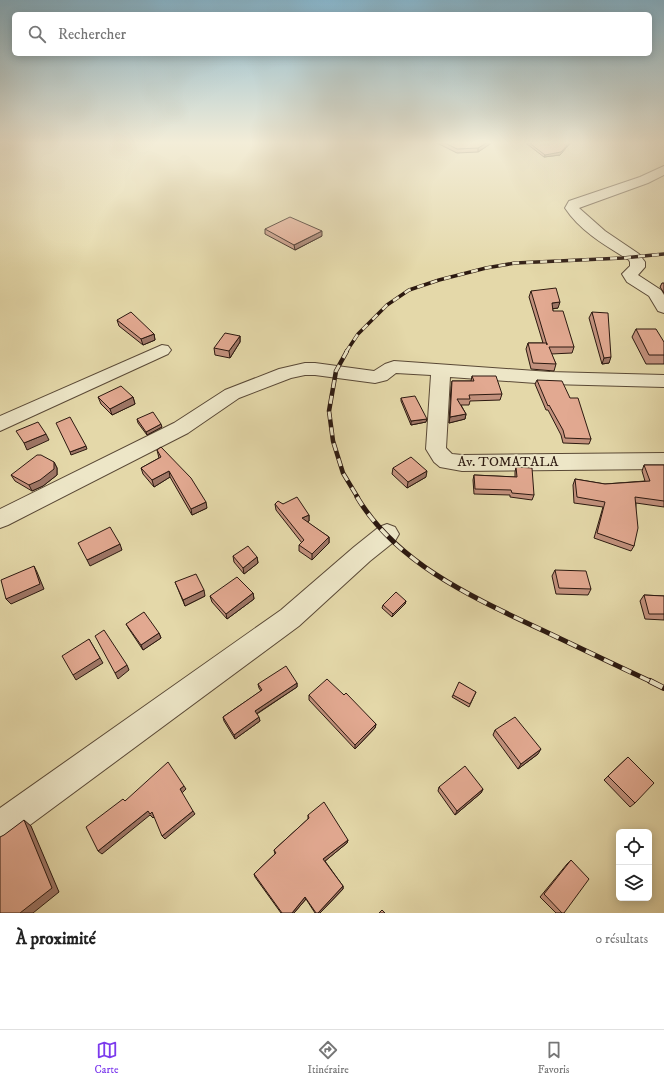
<!DOCTYPE html>
<html lang="fr">
<head>
<meta charset="utf-8">
<style>
	body { margin:0; font-family:"IM FELL DW Pica",serif; background:#f2f2f2; color:#222 }
	.controls { position:absolute; right:12px; bottom:12px; display:grid; overflow:hidden; border-radius:6px; box-shadow:0 2px 10px #0003 }
	.controls button { width:36px; height:36px; display:grid; place-items:center; padding:0; border:0; border-bottom:1px solid #e0e0e0; background:#fff; color:#222; font:20px sans-serif }
	.list { margin:0; padding:0; list-style:none }
	h2 { display:flex; justify-content:space-between; align-items:center; height:52px; margin:0; padding:0 16px; font-size:17px }
	h2 small { font-size:13px; font-weight:400; color:#767676 }
	.icon { flex:none; width:22px; height:22px; fill:none; stroke:currentColor; stroke-width:2; stroke-linecap:round; stroke-linejoin:round }
	.map { position:relative; flex:none; width:664px; height:913px; overflow:hidden }
	.search { position:absolute; background:#fff; box-shadow:0 2px 10px #0003; left:12px; right:12px; top:12px; height:44px; display:flex; align-items:center; gap:10px; box-sizing:border-box; padding:0 14px; border-radius:6px; color:#767676; font-size:15px }
	.sheet { height:116px; background:#fff }
	nav { display:flex; justify-content:space-around; align-items:center; box-sizing:border-box; height:56px; border-top:1px solid #e0e0e0; background:#fff; font-size:11px; color:#767676 }
	nav a { display:grid; justify-items:center; gap:2px }
	nav .on { color:#7c3aed }
	.map>svg:first-child { display:block }
	.lines { fill:none; stroke-linecap:round; stroke-linejoin:round }
	.street-casing { stroke:#5a4936; stroke-width:2 }
	.street { fill:#ede6c7; fill-rule:evenodd }
	.rail-far3-casing { stroke:#2c1910; stroke-width:3.5 }
	.rail-far2-casing { stroke:#2c1910; stroke-width:4.5 }
	.rail-far1-casing { stroke:#2c1910; stroke-width:5 }
	.rail-casing { stroke:#2c1910; stroke-width:6 }
	.rail-far3 { stroke:#ede6c7; stroke-width:2.5; stroke-dasharray:7; stroke-linecap:butt }
	.rail-far2 { stroke:#ede6c7; stroke-width:3; stroke-dasharray:8; stroke-linecap:butt }
	.rail-far1 { stroke:#ede6c7; stroke-width:3.5; stroke-dasharray:10; stroke-linecap:butt }
	.rail { stroke:#ede6c7; stroke-width:4.5; stroke-dasharray:14; stroke-linecap:butt }
	.wall { fill:#c2917d; stroke:#2c1910 }
	.shaded-wall { fill:#9e7666; stroke:#2c1910 }
	.building { fill:#e2a991; stroke:#2c1910 }
	.labels { text-anchor:middle; stroke-width:3.5; stroke-linejoin:round; paint-order:stroke }
	.street-label { font-size:14px; fill:#2c1910; stroke:#ede6c7 }
</style>
</head>
<body>
<div class="map">
<svg width="664" height="913" viewBox="0 0 664 913">
	<rect width="100%" height="100%" fill="#e4d8a9"/>
	<filter id="stains"><feTurbulence type="fractalNoise" baseFrequency=".005" numOctaves="4"/><feColorMatrix values="0 0 0 0 .2 0 0 0 0 .09 0 0 0 0 .02 0 0 0 .5 -.17"/></filter>
	<radialGradient id="worn" r=".72"><stop offset=".6" stop-color="#630" stop-opacity="0"/><stop offset="1" stop-color="#630" stop-opacity=".3"/></radialGradient>
	<g class="lines">
		<g class="street-casing">
			<g id="street">
				<path d="M664,166V175L648,183L579,208L605,231L639,254L645,262V267L638,275L661,290L664,295V313L658,311L649,296L627,282L622,274L630,266V262L629,260C606,246 580,231 565,208L569,201L640,177Z"/>
				<polygon points="162,345 168,346 171,350 168,354 0,431 0,416"/>
				<polygon points="394,361 550,372 664,375 664,387 550,384 450,377 446,448 452,454 462,455 664,453 664,469 462,471 440,467 434,462 426,449 431,375 396,373 387,380 375,383 315,375 305,375 291,378 239,398 188,433 8,525 0,528 0,509 174,423 225,390 279,369 305,363 315,363 374,371 385,364"/>
				<polygon points="387,524 395,527 399,534 395,541 370,561 299,626 11,839 0,844 0,808 281,610 354,547 379,527"/>
			</g>
		</g>
		<use href="#street" class="street"/>
		<g class="rail-far3-casing">
			<polyline id="rail-far3" points="346,352 358,334 387,305 409,290 439,280 486,268 515,263 623,258 664,254"/>
		</g>
		<g class="rail-far2-casing">
			<polyline id="rail-far2" points="347,351 336,371 329,411 333,441 343,473 358,498"/>
		</g>
		<g class="rail-far1-casing">
			<path id="rail-far1" d="M357,497C397,564 474,598 542,630C578,647 615,665 652,682"/>
		</g>
		<g class="rail-casing">
			<polyline id="rail" points="650,681 664,688"/>
		</g>
		<use href="#rail-far3" class="rail-far3"/>
		<use href="#rail-far2" class="rail-far2"/>
		<use href="#rail-far1" class="rail-far1"/>
		<use href="#rail" class="rail"/>
	</g>
	<g class="wall">
		<polygon points="435,142 493,142 478,152 457,153"/>
		<polygon points="527,142 571,142 560,155 544,157 527,144"/>
		<polygon points="265,229 322,236 295,250 265,234"/>
		<polygon points="662,283 664,283 664,293 660,287"/>
		<polygon points="531,291 558,308 552,309 553,311 574,347 572,353 551,354 556,364 554,371 531,369 526,349 528,343 543,343 529,297"/>
		<polygon points="592,312 609,363 602,364 589,318"/>
		<polygon points="117,320 154,334 155,340 143,345 119,326"/>
		<polygon points="636,329 664,342 664,364 646,364 632,337"/>
		<polygon points="240,336 240,342 230,358 215,355 214,348"/>
		<polygon points="472,376 502,394 500,400 470,401 469,405 461,405 466,414 465,419 449,423 451,387 452,381 471,381"/>
		<polygon points="537,380 570,398 591,439 589,444 563,443 561,435 548,410 546,410 535,384"/>
		<polygon points="98,397 133,397 135,404 112,415 101,404"/>
		<polygon points="401,398 426,422 411,425 401,401"/>
		<polygon points="137,419 162,427 147,435 138,423"/>
		<polygon points="157,450 207,508 192,515 170,477 154,487 143,474 141,468 159,458"/>
		<polygon points="54,462 57,468 57,475 43,486 32,491 15,481 11,475"/>
		<polygon points="644,465 664,465 664,507 636,503 634,546 631,551 594,538 603,507 574,503 573,485 575,479 605,484 645,481 642,471"/>
		<polygon points="516,467 534,495 532,500 510,497 510,495 474,494 473,480 474,475 515,477 515,472"/>
		<polygon points="393,468 426,477 407,488 392,474"/>
		<polygon points="275,504 283,504 309,515 309,521 307,522 329,537 329,543 312,560 299,551 299,545 302,543 276,510"/>
		<polygon points="233,556 257,557 258,563 244,574 234,562"/>
		<polygon points="555,570 591,589 588,595 556,594 552,576"/>
		<polygon points="175,582 205,596 185,606"/>
		<polygon points="253,593 254,599 227,619 212,602 210,596"/>
		<polygon points="644,595 664,596 664,620 645,619 640,601"/>
		<polygon points="406,601 405,604 392,617 382,608 383,605"/>
		<polygon points="126,624 159,633 161,638 143,650 129,629"/>
		<polygon points="297,683 297,687 257,714 260,721 235,739 224,721 223,717 261,691 259,688 258,684"/>
		<polygon points="476,692 469,707 452,697 453,695"/>
		<polygon points="309,695 344,695 376,724 375,728 355,749 309,700"/>
		<polygon points="495,730 538,754 518,769 493,735"/>
		<polygon points="628,757 635,803 630,807 604,780"/>
		<polygon points="439,787 483,789 481,793 455,815 438,791"/>
		<polygon points="308,815 348,840 347,843 325,861 343,886 343,889 320,913 315,913 306,899 294,913 281,913 255,877 254,874 275,854 274,850 308,819"/>
		<polygon points="571,860 564,913 556,913 540,897 567,864"/>
	</g>
	<g class="shaded-wall">
		<polygon points="488,142 493,142 478,152 478,148"/>
		<polygon points="570,142 571,142 560,155 544,157 545,155"/>
		<polygon points="322,231 322,236 295,250 294,245"/>
		<polygon points="560,302 558,308 550,309 552,303"/>
		<polygon points="154,334 155,340 143,345 141,339"/>
		<polygon points="240,336 240,342 230,358 229,351"/>
		<polygon points="611,357 609,363 602,364 604,358"/>
		<polygon points="133,397 135,404 112,415 110,409"/>
		<polygon points="466,414 465,419 449,423 450,417"/>
		<polygon points="427,419 426,422 411,425 411,421"/>
		<polygon points="161,424 162,427 147,435 146,432"/>
		<polygon points="46,434 49,440 27,450 24,443"/>
		<polygon points="86,446 87,449 71,455 70,452"/>
		<polygon points="54,462 57,468 57,475 43,486 32,491 29,485"/>
		<polygon points="169,471 170,477 154,487 152,480"/>
		<polygon points="427,471 426,477 407,488 408,482"/>
		<polygon points="206,502 207,508 192,515 191,509"/>
		<polygon points="309,515 309,521 303,524 302,518"/>
		<polygon points="329,537 329,543 312,560 312,554"/>
		<polygon points="120,544 122,550 90,566 87,560"/>
		<polygon points="257,557 258,563 244,574 243,568"/>
		<polygon points="34,566 37,572 44,589 11,604 6,599"/>
		<polygon points="204,590 205,596 185,606 183,600"/>
		<polygon points="253,593 254,599 227,619 226,614"/>
		<polygon points="406,601 405,604 392,617 393,614"/>
		<polygon points="159,633 161,638 143,650 141,645"/>
		<polygon points="89,639 103,663 76,680 73,675"/>
		<polygon points="127,665 129,670 118,679 115,673"/>
		<polygon points="297,683 297,687 256,714 255,711"/>
		<polygon points="259,717 260,721 235,739 234,735"/>
		<polygon points="376,724 375,728 355,749 355,745"/>
		<polygon points="541,749 538,754 518,769 521,764"/>
		<polygon points="184,786 186,789 182,793 180,789"/>
		<polygon points="483,789 481,793 455,815 457,811"/>
		<polygon points="148,811 152,812 155,816 153,818 150,815 102,854 98,851"/>
		<polygon points="193,811 195,814 165,839 162,836"/>
		<polygon points="24,820 31,826 59,892 33,913 20,913"/>
		<polygon points="348,840 347,843 324,862 323,859"/>
		<polygon points="343,886 343,889 320,913 318,913"/>
		<polygon points="305,897 306,899 294,913 292,913"/>
	</g>
	<g class="building">
		<polygon points="443,142 488,142 478,148 457,149"/>
		<polygon points="528,142 570,142 561,152 545,155"/>
		<polygon points="290,217 322,231 294,245 265,229"/>
		<polygon points="556,288 560,302 552,303 553,311 563,311 574,347 549,347 556,364 533,363 528,343 547,343 547,345 531,291"/>
		<polygon points="131,312 154,334 141,339 117,320"/>
		<polygon points="592,312 608,313 611,357 604,358"/>
		<polygon points="636,329 656,329 664,342 664,355 649,355"/>
		<polygon points="225,333 240,336 229,351 214,348"/>
		<polygon points="472,376 496,376 502,394 469,395 470,399 457,399 466,414 450,417 452,381 474,381"/>
		<polygon points="537,380 562,381 570,398 578,398 591,439 565,438 563,430 549,405 548,406"/>
		<polygon points="121,386 133,397 110,409 98,397"/>
		<polygon points="415,396 427,419 411,421 401,398"/>
		<polygon points="153,412 161,424 146,432 137,419"/>
		<polygon points="70,417 86,446 70,452 56,423"/>
		<polygon points="38,422 46,434 24,443 16,431"/>
		<polygon points="161,447 191,478 206,502 191,509 169,471 152,480 141,468 161,457 157,450"/>
		<polygon points="37,455 41,455 54,462 54,469 40,480 29,485 11,475"/>
		<polygon points="411,457 427,471 408,482 393,468"/>
		<polygon points="644,465 664,465 664,501 635,497 638,528 634,546 597,533 605,502 577,497 575,479 605,484 650,481"/>
		<polygon points="516,467 532,468 534,495 512,493 511,490 475,489 474,475 517,477"/>
		<polygon points="297,497 309,515 302,518 329,537 312,554 299,545 304,540 275,504 278,501 283,504"/>
		<polygon points="110,527 120,544 87,560 78,543"/>
		<polygon points="248,546 257,557 243,568 233,556"/>
		<polygon points="34,566 40,584 6,599 1,580"/>
		<polygon points="555,570 586,571 591,589 559,588"/>
		<polygon points="196,574 204,590 183,600 175,582"/>
		<polygon points="237,577 253,593 226,614 210,596"/>
		<polygon points="396,592 406,601 393,614 383,605"/>
		<polygon points="644,595 664,596 664,614 649,614"/>
		<polygon points="144,612 159,633 141,645 126,624"/>
		<polygon points="104,630 127,665 115,673 95,636"/>
		<polygon points="89,639 100,658 73,675 62,656"/>
		<polygon points="286,666 297,683 255,711 259,717 234,735 223,717 262,690 258,684"/>
		<polygon points="327,679 344,695 346,693 376,724 355,745 309,695"/>
		<polygon points="459,682 476,692 470,704 453,695"/>
		<polygon points="515,717 541,749 521,764 495,730"/>
		<polygon points="628,757 654,783 635,803 608,776"/>
		<polygon points="168,762 184,786 180,789 193,811 162,836 152,812 150,814 148,811 98,851 86,827 123,799 125,801"/>
		<polygon points="465,766 483,789 457,811 439,787"/>
		<polygon points="324,802 348,840 323,859 343,886 318,913 316,913 305,897 292,913 282,913 254,874 276,853 274,850 309,818 308,815"/>
		<polygon points="24,820 52,888 20,913 0,913 0,837 4,835"/>
		<polygon points="571,860 589,879 564,913 562,913 544,894"/>
		<polygon points="382,910 385,913 379,913"/>
	</g>
	<linearGradient id="sky" x2="0" y2="1"><stop stop-color="#87b6cd"/><stop offset="0.53" stop-color="#f3edd8"/><stop offset="1" stop-color="#f3edd8" stop-opacity="0"/></linearGradient>
	<rect width="664" height="269" fill="url(#sky)"/>
	<g class="labels">
		<g class="street-label">
			<text x="508" y="466">Av. TOMATALA</text>
		</g>
	</g>
	<rect width="100%" height="100%" filter="url(#stains)"/>
	<rect width="100%" height="100%" fill="url(#worn)"/>
</svg>
<div class="controls">
<button><svg class="icon" aria-label="locate" viewBox="0 0 24 24"><circle cx="12" cy="12" r="6"/><path d="M12 2v4M12 18v4M2 12h4M18 12h4"/></svg></button>
<button><svg class="icon" aria-label="layers" viewBox="0 0 24 24"><path d="M12 4l9 5-9 5-9-5zM3 14l9 5 9-5"/></svg></button>
</div>
<div class="search"><svg class="icon" aria-label="search" viewBox="0 0 24 24"><circle cx="10" cy="10" r="6"/><path d="M15 15l6 6"/></svg>Rechercher</div>
</div>
<section class="sheet">
<h2>À proximité<small>0 résultats</small></h2>
<ul class="list">
</ul>
</section>
<nav>
<a class="on"><svg class="icon" aria-label="map" viewBox="0 0 24 24"><path d="M3 6l6-2 6 2 6-2v14l-6 2-6-2-6 2zM9 4v14M15 6v14"/></svg>Carte</a>
<a><svg class="icon" aria-label="directions" viewBox="0 0 24 24"><path d="M12 3l9 9-9 9-9-9zM9 14v-3h6M13 9l2 2-2 2"/></svg>Itinéraire</a>
<a><svg class="icon" aria-label="saved" viewBox="0 0 24 24"><path d="M7 4h10v16l-5-4-5 4z"/></svg>Favoris</a>
</nav>
</body>
</html>
